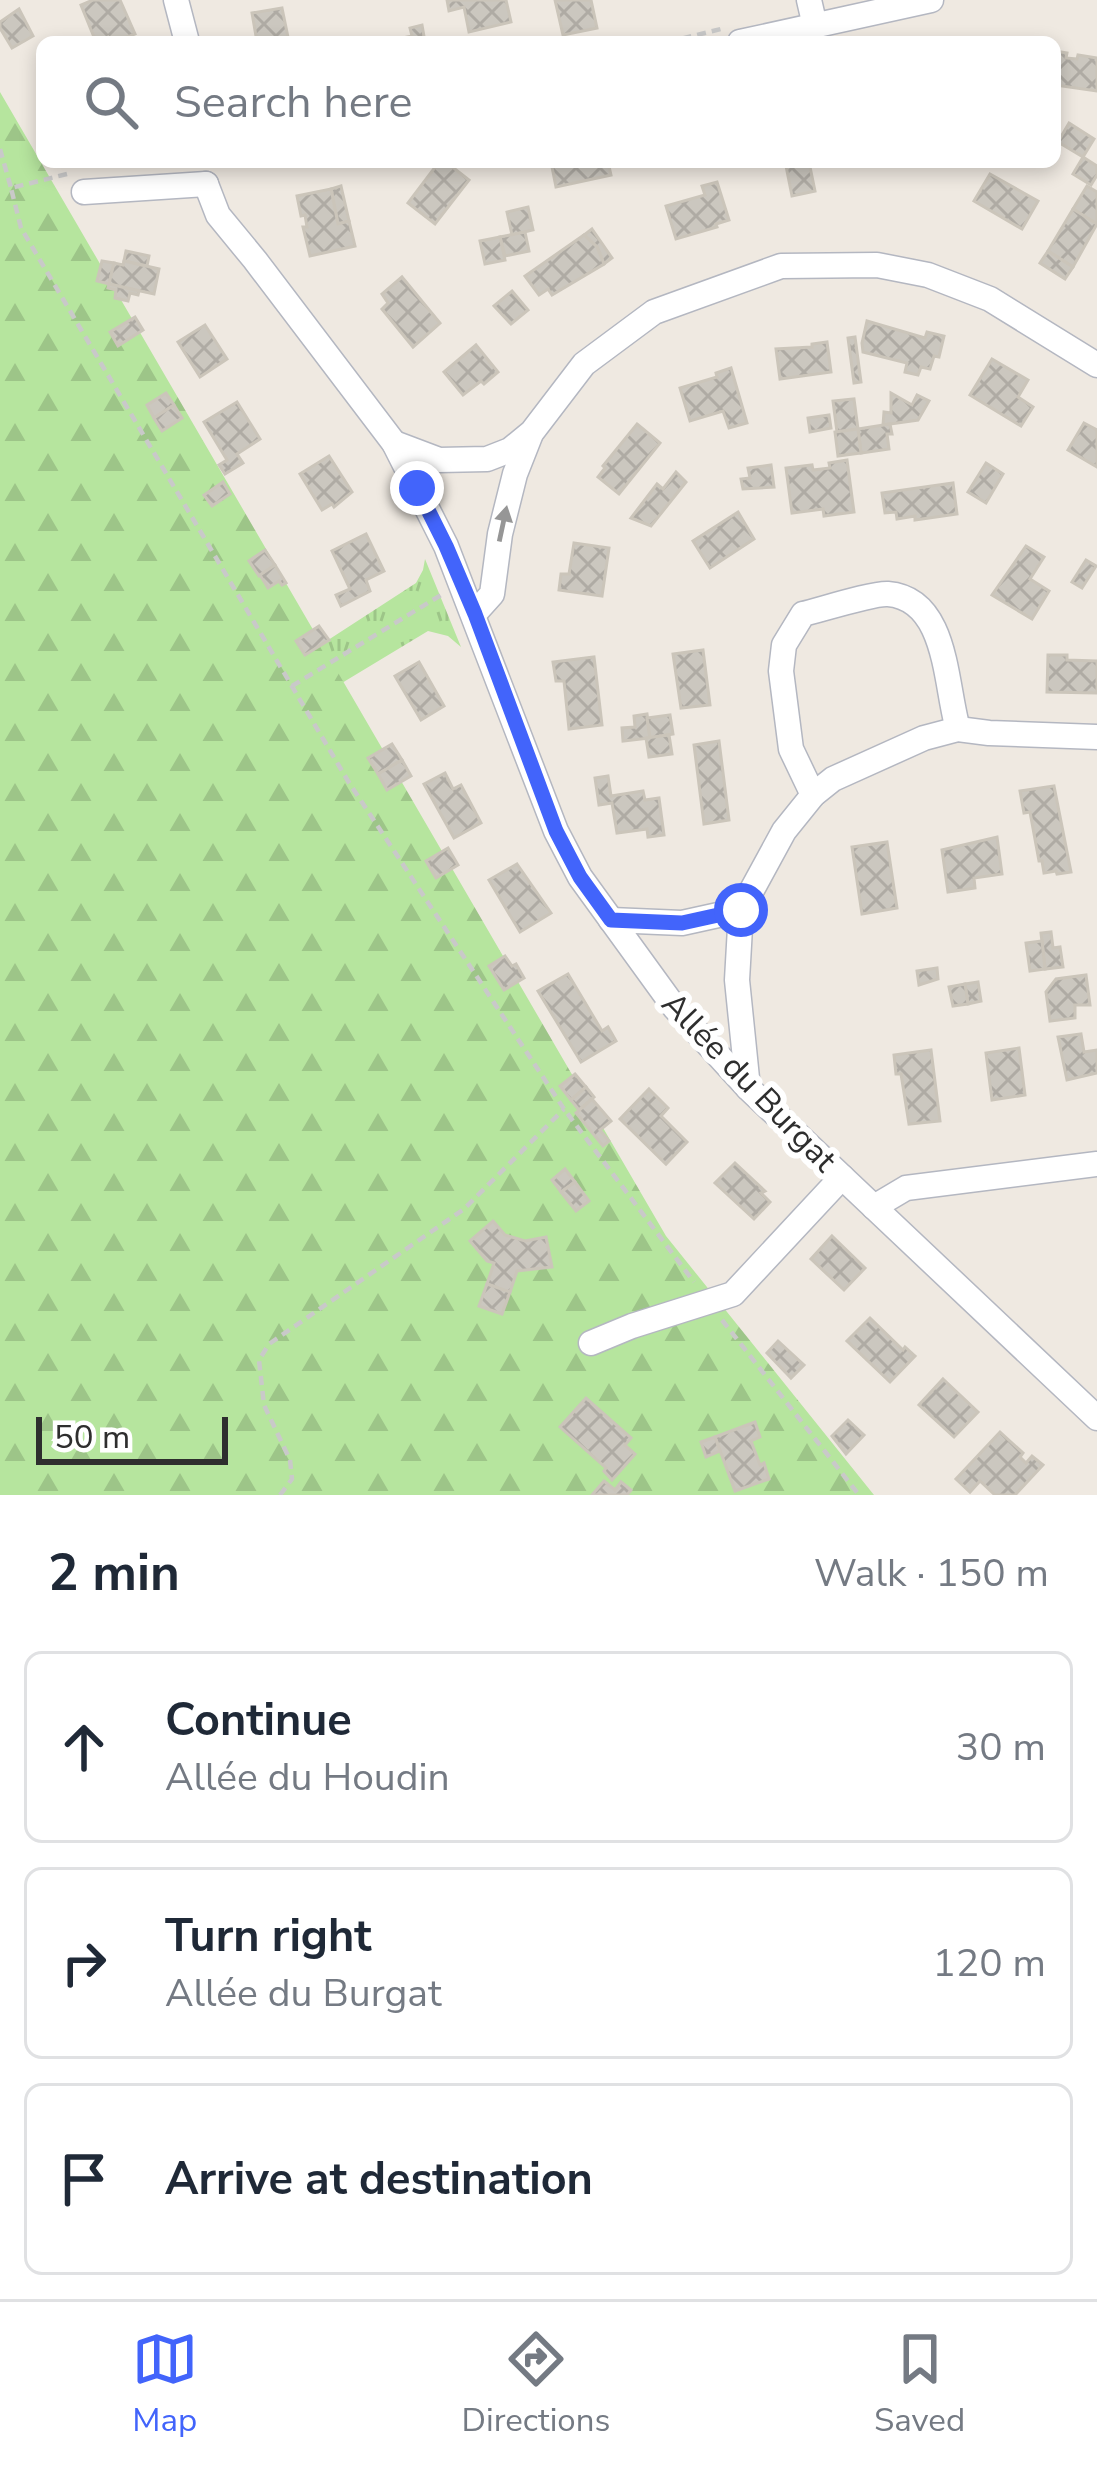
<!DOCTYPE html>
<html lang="en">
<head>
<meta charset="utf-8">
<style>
	body { margin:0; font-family:"Nunito Sans",sans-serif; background:#f6f6f7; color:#1f2937 }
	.scale { position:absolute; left:36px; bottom:30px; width:192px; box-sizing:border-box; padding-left:12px; border:6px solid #2e2e2e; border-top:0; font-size:33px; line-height:42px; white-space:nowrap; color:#2e2e2e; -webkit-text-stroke:9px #fff; paint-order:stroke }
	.stop { position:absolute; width:36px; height:36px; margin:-27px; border:9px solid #4264fb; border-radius:50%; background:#fff }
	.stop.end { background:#4264fb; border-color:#fff; box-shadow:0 3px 12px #0008 }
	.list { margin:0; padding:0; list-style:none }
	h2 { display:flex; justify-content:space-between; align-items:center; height:156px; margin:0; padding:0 48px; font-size:51px }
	h2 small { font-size:39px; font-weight:400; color:#747a83 }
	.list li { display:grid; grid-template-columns:78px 1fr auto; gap:36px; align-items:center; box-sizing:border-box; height:192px; margin:0 24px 24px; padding:0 24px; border:3px solid #e0e1e3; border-radius:18px }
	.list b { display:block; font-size:45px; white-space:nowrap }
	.list p { margin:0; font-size:39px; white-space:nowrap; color:#747a83 }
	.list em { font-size:39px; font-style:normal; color:#747a83 }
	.icon { flex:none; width:66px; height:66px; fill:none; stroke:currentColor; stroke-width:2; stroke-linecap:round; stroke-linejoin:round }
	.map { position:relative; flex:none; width:1097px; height:1495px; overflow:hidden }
	.search { position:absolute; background:#fff; box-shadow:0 6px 18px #0003; left:36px; right:36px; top:36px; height:132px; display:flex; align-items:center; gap:30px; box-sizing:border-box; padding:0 42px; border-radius:18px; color:#747a83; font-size:45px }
	.sheet { height:804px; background:#fff }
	nav { display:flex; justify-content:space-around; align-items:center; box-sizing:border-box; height:168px; border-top:3px solid #e0e1e3; background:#fff; font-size:33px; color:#747a83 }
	nav a { display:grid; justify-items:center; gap:6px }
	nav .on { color:#4264fb }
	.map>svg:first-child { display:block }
	.grass { fill:url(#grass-tufts) }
	.forest { fill:url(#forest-firs) }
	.building { fill:url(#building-cross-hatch); stroke:#cbc5ba; stroke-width:3 }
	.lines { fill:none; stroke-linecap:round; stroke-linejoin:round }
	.street-casing { stroke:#b4b7c1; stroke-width:27 }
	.path { stroke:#c9c9c9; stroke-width:4.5; stroke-dasharray:9 6; stroke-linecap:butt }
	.street { stroke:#fff; stroke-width:24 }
	.oneway { fill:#969696 }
	.route { stroke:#4264fb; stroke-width:15 }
	.labels { text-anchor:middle; stroke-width:12; stroke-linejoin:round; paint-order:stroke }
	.street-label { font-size:33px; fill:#2e2e2e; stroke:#fff }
</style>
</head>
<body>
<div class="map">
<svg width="1097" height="1495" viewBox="0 0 1097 1495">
	<defs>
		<pattern id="grass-tufts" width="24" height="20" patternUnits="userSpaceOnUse" patternTransform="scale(3)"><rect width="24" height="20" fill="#b6e59e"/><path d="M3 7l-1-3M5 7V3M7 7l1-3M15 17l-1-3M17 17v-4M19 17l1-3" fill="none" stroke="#9dc588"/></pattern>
		<pattern id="forest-firs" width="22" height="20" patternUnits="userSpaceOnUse" patternTransform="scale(3)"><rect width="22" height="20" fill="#b6e59e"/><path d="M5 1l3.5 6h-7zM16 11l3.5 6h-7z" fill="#9dc588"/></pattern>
		<pattern id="building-cross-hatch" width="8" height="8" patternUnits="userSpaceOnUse" patternTransform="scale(3)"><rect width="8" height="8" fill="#cbc7bf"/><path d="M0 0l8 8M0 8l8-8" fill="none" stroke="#afaba4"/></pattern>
	</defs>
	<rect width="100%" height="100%" fill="#efe9e1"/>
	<polygon class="grass" points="425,559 461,647 448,636 428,631 327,692 305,655 416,583 423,570"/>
	<polygon class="forest" points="0,92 666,1236 874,1495 0,1495"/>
	<g class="building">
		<polygon points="93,0 120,0 135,34 115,42 110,42 108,37 96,42 81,5"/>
		<polygon points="447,0 506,0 511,22 469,32 464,7 449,11"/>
		<polygon points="555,0 591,0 597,28 563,35"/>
		<polygon points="282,8 289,42 257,42 252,13"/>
		<polygon points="19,9 33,36 12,48 0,28 0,22"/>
		<polygon points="422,25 425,42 384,42 412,36 410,28"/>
		<polygon points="1055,51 1067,53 1066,58 1077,59 1078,55 1097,58 1097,91 1055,85"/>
		<polygon points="1069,123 1094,139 1083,157 1058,142"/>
		<polygon points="1083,157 1097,166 1097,175 1091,185 1073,174"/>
		<polygon points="439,162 446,162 469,180 435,224 408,203"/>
		<polygon points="551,162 608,162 611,175 556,187"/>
		<polygon points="809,162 815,191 792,196 786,166"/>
		<polygon points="990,174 1038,201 1022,229 974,201"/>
		<polygon points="717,182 729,220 716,224 717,227 676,239 666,206 705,195 702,186"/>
		<polygon points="341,186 349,221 338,224 331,189"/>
		<polygon points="1087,186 1097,192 1097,224 1073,209"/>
		<polygon points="331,189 338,224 349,221 355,246 310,256 303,227 307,227 305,215 301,216 297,196"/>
		<polygon points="528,207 533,230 512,235 507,212"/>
		<polygon points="1073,209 1097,224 1073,267 1048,251"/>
		<polygon points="592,229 612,258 604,264 597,247 584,235"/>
		<polygon points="525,232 529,251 505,256 500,237"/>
		<polygon points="584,235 597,247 604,264 552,295 548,289 539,295 525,276"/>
		<polygon points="500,237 505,260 485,264 480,241"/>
		<polygon points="126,251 149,256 147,266 124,261"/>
		<polygon points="1048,251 1073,267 1065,279 1040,263"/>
		<polygon points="102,261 114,263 109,284 97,281"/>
		<polygon points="124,261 159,269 154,294 109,284 114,263 123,265"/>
		<polygon points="402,277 440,323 413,347 382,309 388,303 382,294"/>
		<polygon points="109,284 139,291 138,295 130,293 128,301 115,298 116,290 108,288"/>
		<polygon points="512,291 528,310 511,324 494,306"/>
		<polygon points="135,317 143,330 118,346 110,332"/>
		<polygon points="867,321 925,338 927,332 944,336 939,357 934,356 930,369 921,367 918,375 905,372 907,363 863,352 862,343"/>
		<polygon points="205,325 227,359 200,377 178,342"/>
		<polygon points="855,337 861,382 854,383 848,338"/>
		<polygon points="827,342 831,372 780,379 776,349 812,347 812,344"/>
		<polygon points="476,345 498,372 484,384 481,381 463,395 444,372"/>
		<polygon points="992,359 1028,380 1018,397 1033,407 1021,426 970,395"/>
		<polygon points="731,368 747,423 729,428 723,411 690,421 680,388 717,377 716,373"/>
		<polygon points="166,393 174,405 154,418 147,405"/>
		<polygon points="891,393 912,405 917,395 929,401 918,420 883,425 884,412 891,413"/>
		<polygon points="854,399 858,429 837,432 833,401"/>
		<polygon points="237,402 260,439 237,454 243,463 225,474 219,465 227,460 204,422"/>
		<polygon points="174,405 182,418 162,431 154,418"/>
		<polygon points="829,415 831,428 810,432 808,418"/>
		<polygon points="1084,423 1097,430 1097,467 1068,450"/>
		<polygon points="637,424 660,443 619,494 598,477 605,468 603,466"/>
		<polygon points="890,424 892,434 887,434 889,449 861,453 858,429"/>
		<polygon points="858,429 861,453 838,456 835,432"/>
		<polygon points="329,456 352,492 334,507 332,504 322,510 300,474"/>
		<polygon points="847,460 854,512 824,516 823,509 792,513 786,468 812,465 813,470 830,468 829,463"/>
		<polygon points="986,463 1003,474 986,503 968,492"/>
		<polygon points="771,465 774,487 743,489 741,479 750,478 748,468"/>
		<polygon points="676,472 686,482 651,526 631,518 657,484 663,489"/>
		<polygon points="223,482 230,494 212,506 204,495"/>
		<polygon points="953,483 957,514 915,520 915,516 897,519 896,512 885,513 882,493"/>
		<polygon points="738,512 754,539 710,568 693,541"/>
		<polygon points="366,534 384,571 366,580 370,591 341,606 336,595 350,589 332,551"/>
		<polygon points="574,543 609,548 602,596 559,590 561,574 569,574"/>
		<polygon points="1026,546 1044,557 1030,579 1049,591 1032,619 992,595"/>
		<polygon points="265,550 275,565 259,576 249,561"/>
		<polygon points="1086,560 1096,566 1082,588 1072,582"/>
		<polygon points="275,565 286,583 282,585 279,581 268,588 260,575"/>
		<polygon points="319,626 329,640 305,655 296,641"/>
		<polygon points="703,650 710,705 681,708 673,654"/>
		<polygon points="1048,655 1067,655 1067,660 1097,661 1097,693 1047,692"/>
		<polygon points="594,657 602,725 569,729 564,681 556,681 553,662"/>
		<polygon points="419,662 444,706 421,720 395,676"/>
		<polygon points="647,714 650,738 623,741 622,728 635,727 634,716"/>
		<polygon points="670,715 673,734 650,738 647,718"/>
		<polygon points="669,735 672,754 649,757 646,738"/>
		<polygon points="719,741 729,820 704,824 694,745"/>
		<polygon points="392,744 402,760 378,774 368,758"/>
		<polygon points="402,760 411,776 387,790 378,774"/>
		<polygon points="445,773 453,789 461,785 481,823 454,838 424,784"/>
		<polygon points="608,776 611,796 643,791 645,800 659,798 664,835 648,837 647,829 617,833 612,803 599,805 595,778"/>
		<polygon points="1054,786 1071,872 1057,874 1056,871 1044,873 1042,861 1039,861 1030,812 1024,813 1020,791"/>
		<polygon points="997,837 1002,874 974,878 975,888 948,892 942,850"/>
		<polygon points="887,842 897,908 862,914 852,847"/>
		<polygon points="448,848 458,865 436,878 426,861"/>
		<polygon points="517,864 551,913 520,932 489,880"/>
		<polygon points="1051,932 1053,948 1060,947 1063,967 1045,969 1041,933"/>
		<polygon points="1042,941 1045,969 1030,971 1026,943"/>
		<polygon points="505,956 512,966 516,964 524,978 504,990 489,966"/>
		<polygon points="937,968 938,979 919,985 917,971"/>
		<polygon points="568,974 602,1031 608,1027 616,1041 581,1062 538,991"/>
		<polygon points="1086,975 1090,1005 1075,1005 1075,1018 1050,1021 1046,992 1056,979"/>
		<polygon points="978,982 981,1001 968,1004 965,984"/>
		<polygon points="965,984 968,1004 953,1006 949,987"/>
		<polygon points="1081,1034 1084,1052 1097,1050 1097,1073 1067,1080 1058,1037"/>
		<polygon points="1019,1048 1025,1095 992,1100 986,1053"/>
		<polygon points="931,1050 940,1121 909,1124 901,1074 896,1074 894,1055"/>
		<polygon points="575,1074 586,1087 571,1100 560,1086"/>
		<polygon points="586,1087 594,1097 579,1110 571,1100"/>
		<polygon points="649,1089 668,1108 661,1116 687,1142 666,1164 620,1119"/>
		<polygon points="592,1099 611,1121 600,1130 609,1141 603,1146 576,1113"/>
		<polygon points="735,1163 765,1191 761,1193 770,1202 754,1219 715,1183"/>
		<polygon points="565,1169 575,1182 561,1192 552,1180"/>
		<polygon points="575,1182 589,1201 576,1211 561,1192"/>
		<polygon points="493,1221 505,1235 525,1241 546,1237 552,1267 517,1271 510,1292 487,1284 494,1263 487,1261 470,1241"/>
		<polygon points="832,1236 865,1268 844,1290 811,1259"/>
		<polygon points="487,1284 510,1292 502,1314 479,1306"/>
		<polygon points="870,1318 903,1350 905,1347 915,1356 890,1382 847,1341"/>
		<polygon points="778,1341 804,1365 791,1378 767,1353"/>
		<polygon points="943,1379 978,1412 954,1437 919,1405"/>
		<polygon points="586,1398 631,1438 625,1445 635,1454 612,1480 604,1471 606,1468 560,1427"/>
		<polygon points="848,1420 864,1435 846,1454 832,1436"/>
		<polygon points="755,1422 760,1437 751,1441 760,1465 764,1463 769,1479 735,1491 715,1437"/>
		<polygon points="1000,1432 1023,1453 1020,1457 1026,1463 1032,1456 1043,1465 1015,1495 995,1495 980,1481 970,1492 956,1479"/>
		<polygon points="715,1437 720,1451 706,1457 701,1442"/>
		<polygon points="604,1481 615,1490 621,1482 631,1490 627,1495 592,1495"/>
	</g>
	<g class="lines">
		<g class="street-casing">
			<g id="street">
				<polyline points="176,0 187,42"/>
				<polyline points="809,0 815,26"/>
				<polyline points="740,42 931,0"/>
				<polyline points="206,184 218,215 255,260 394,443 446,546 556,831 580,877 675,1008 748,1088 1097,1418"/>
				<polyline points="84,192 206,184"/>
				<polyline points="394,443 439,460 487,459 510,450 532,432 584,364 654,312 781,266 877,265 928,275 990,299 1097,365"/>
				<polyline points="474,614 492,594 500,534 515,474 530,436"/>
				<path d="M813,795L791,749L781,671L784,645L803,614C820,610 873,593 888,594C948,599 945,685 958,729"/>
				<polyline points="611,920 682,923 741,910"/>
				<polyline points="748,1088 737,980 741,910 784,831 813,795 833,779 924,738 958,729 989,733 1097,737"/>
				<polyline points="874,1207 906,1188 1097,1164"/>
				<polyline points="591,1343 632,1326 733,1294 842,1177"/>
			</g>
		</g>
		<g class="path">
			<polyline points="668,42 721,29"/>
			<polyline points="0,149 11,188"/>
			<polyline points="67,174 11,188 21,228 348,781 564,1109 694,1282"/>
			<polyline points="292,686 441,595"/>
			<polyline points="722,1320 859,1495"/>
			<polyline points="280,1495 292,1479 290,1460 264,1405 259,1360 269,1344 464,1209 564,1109"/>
		</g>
		<use href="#street" class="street"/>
	</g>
	<defs><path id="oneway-solid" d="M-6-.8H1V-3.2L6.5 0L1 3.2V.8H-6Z" transform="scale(3)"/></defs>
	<use class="oneway" href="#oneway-solid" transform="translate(503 524) rotate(-78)"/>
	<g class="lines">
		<polyline class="route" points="417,488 446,546 475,614 556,831 580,877 611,920 682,923 741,910"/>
	</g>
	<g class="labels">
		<g class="street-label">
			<text transform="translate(750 1081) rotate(46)" y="12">Allée du Burgat</text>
		</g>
	</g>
</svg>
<div class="scale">50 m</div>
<div class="stop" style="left:741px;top:910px"></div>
<div class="stop end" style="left:417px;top:488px"></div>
<div class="search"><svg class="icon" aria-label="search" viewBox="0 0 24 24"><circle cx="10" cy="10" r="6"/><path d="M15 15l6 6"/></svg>Search here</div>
</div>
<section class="sheet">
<h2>2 min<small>Walk · 150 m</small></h2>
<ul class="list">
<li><svg class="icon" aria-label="ahead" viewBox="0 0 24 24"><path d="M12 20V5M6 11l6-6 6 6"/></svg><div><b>Continue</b><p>Allée du Houdin</p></div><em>30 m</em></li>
<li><svg class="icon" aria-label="right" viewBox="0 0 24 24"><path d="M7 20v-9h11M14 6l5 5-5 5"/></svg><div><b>Turn right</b><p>Allée du Burgat</p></div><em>120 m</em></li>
<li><svg class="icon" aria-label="arrive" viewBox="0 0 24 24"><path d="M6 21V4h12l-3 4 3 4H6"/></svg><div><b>Arrive at destination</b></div></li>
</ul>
</section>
<nav>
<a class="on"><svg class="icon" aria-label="map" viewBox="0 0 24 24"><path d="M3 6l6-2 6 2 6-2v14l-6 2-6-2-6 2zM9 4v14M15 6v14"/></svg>Map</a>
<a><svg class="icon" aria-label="directions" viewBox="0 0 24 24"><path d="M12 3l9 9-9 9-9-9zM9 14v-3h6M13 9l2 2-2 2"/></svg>Directions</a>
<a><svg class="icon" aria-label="saved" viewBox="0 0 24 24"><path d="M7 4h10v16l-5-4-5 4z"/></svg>Saved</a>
</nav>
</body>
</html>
